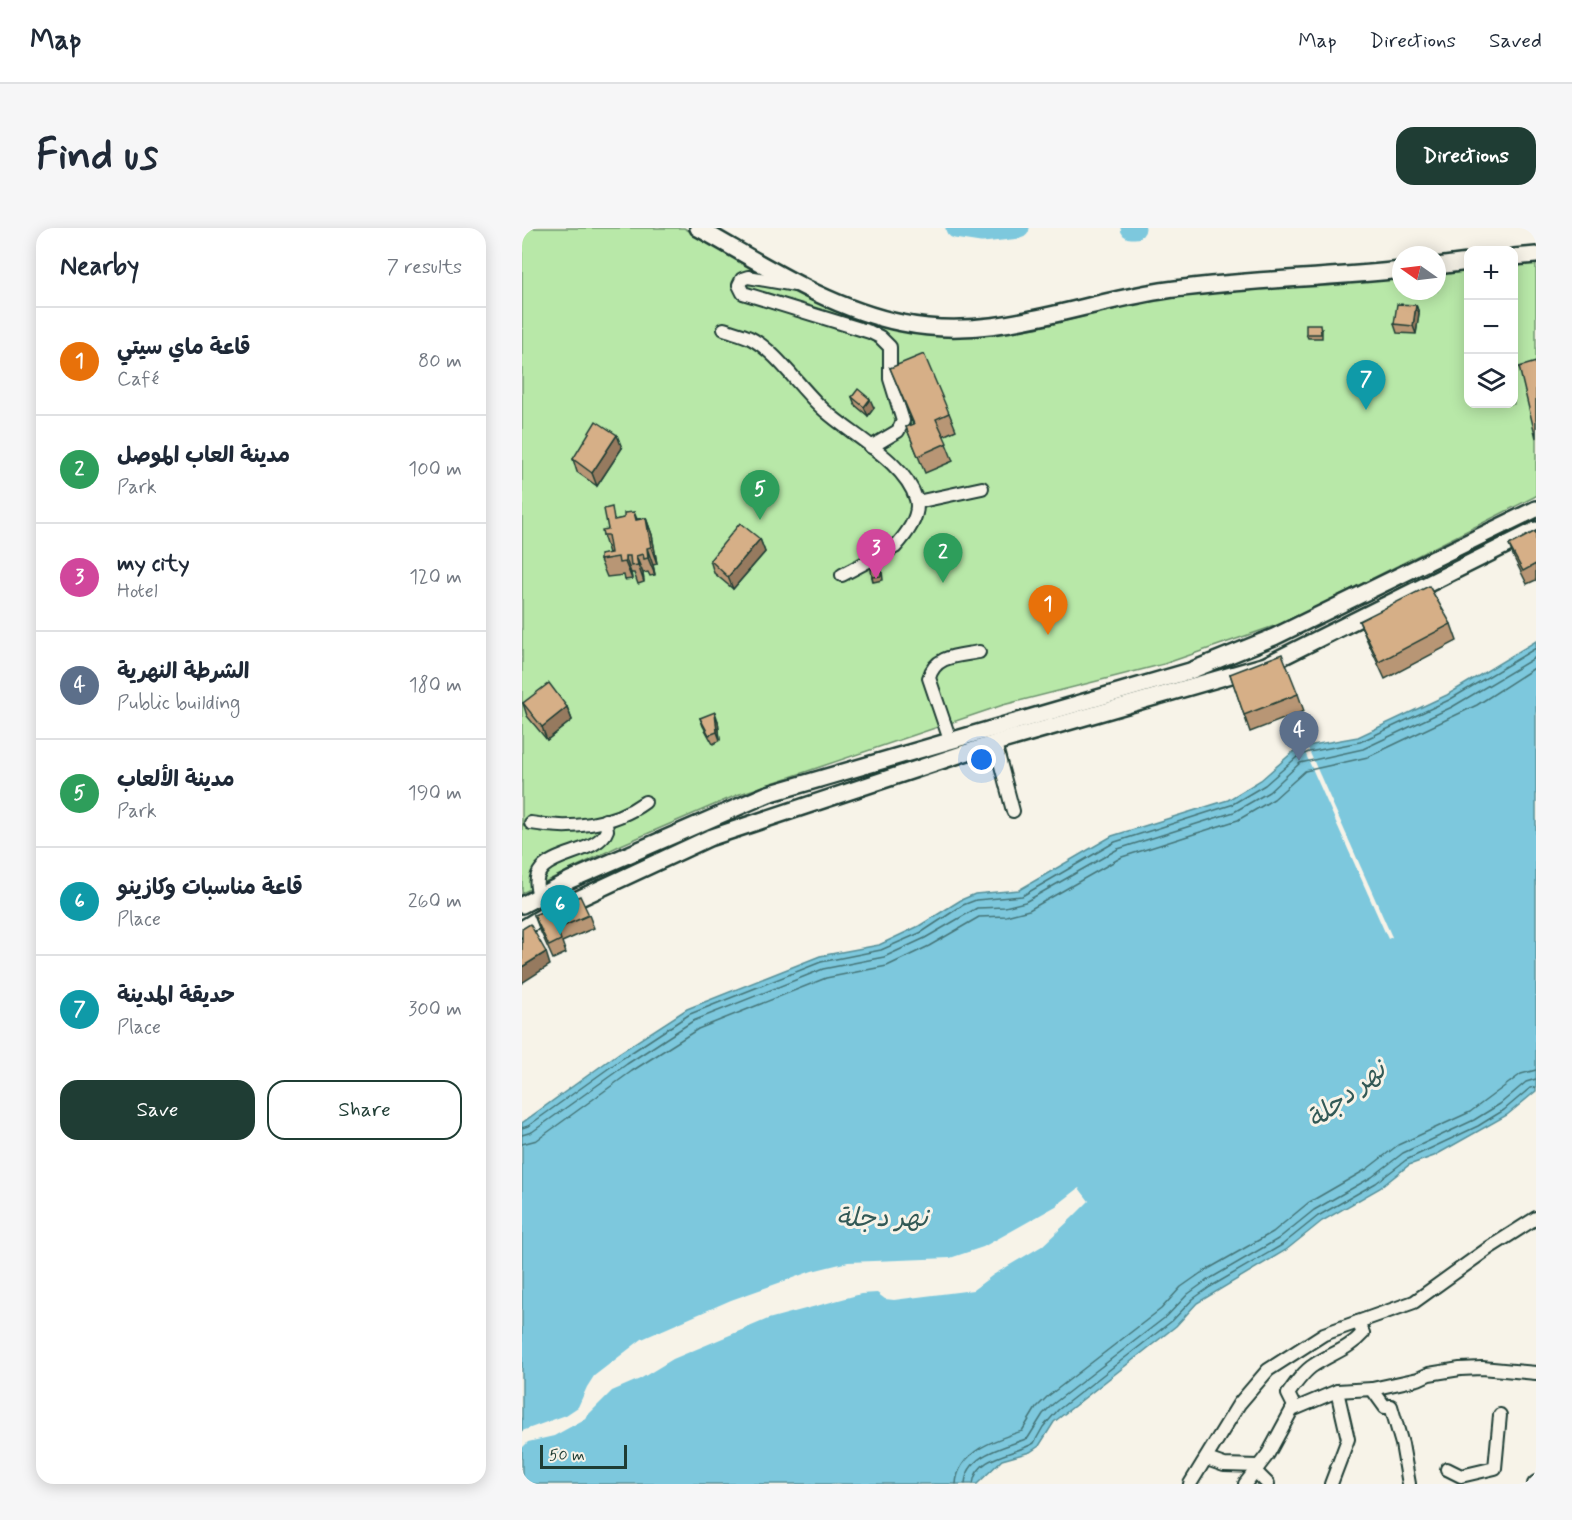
<!DOCTYPE html>
<html lang="en">
<head>
<meta charset="utf-8">
<style>
	body { margin:0; font-family:Mynerve,"Playpen Sans Arabic",sans-serif; background:#f6f6f7; color:#1f2937 }
	.controls { position:absolute; right:18px; top:18px; display:grid; overflow:hidden; border-radius:12px; box-shadow:0 3px 15px #0003 }
	.controls button { width:54px; height:54px; display:grid; place-items:center; padding:0; border:0; border-bottom:2px solid #e0e1e3; background:#fff; color:#1f2937; font:30px sans-serif }
	.compass { position:absolute; left:870px; top:18px; width:54px; height:54px; border-radius:50%; background:#fff; box-shadow:0 3px 15px #0003; rotate:284deg }
	.scale { position:absolute; left:18px; bottom:15px; width:87px; box-sizing:border-box; padding-left:6px; border:3px solid #1f3d34; border-top:0; font-size:16px; line-height:21px; white-space:nowrap; color:#1f3d34; -webkit-text-stroke:4px #f7f3e8; paint-order:stroke }
	.you { position:absolute; left:460px; top:532px; width:21px; height:21px; margin:-15px; border:4px solid #fff; border-radius:50%; background:#1a73e8; box-shadow:0 0 0 9px #1a73e833 }
	.badge { display:grid; place-items:center; width:39px; height:39px; border-radius:50%; background:#1f3d34; color:#fff; font-size:20px; font-weight:700 }
	.pin { position:absolute; translate:-50% -50px; filter:drop-shadow(0 2px 3px #0008) }
	.pin::after { content:''; position:absolute; top:32px; width:21px; height:18px; background:inherit; clip-path:polygon(0 0,100% 0,50% 100%) }
	.list { margin:0; padding:0; list-style:none }
	h2 { display:flex; justify-content:space-between; align-items:center; height:78px; margin:0; padding:0 24px; font-size:26px }
	h2 small { font-size:20px; font-weight:400; color:#747a83 }
	.list li { display:grid; grid-template-columns:39px 1fr auto; gap:18px; align-items:center; box-sizing:border-box; height:108px; padding:0 24px; border-top:2px solid #e0e1e3 }
	.list b { display:block; font-size:22px; white-space:nowrap }
	.list p { margin:0; font-size:20px; white-space:nowrap; color:#747a83 }
	.list em { font-size:20px; font-style:normal; color:#747a83 }
	.actions { display:flex; gap:12px; padding:18px 24px }
	.actions a { flex:1; padding:14px 0; border:2px solid #1f3d34; border-radius:18px; text-align:center; font-size:21px; color:#1f3d34 }
	.actions .main { background:#1f3d34; color:#fff }
	.icon { flex:none; width:33px; height:33px; fill:none; stroke:currentColor; stroke-width:2; stroke-linecap:round; stroke-linejoin:round }
	.map { position:relative; flex:none; width:1014px; height:1256px; overflow:hidden; border-radius:18px }
	header { display:flex; align-items:center; gap:36px; box-sizing:border-box; height:84px; padding:0 30px; background:#fff; border-bottom:2px solid #e0e1e3 }
	header strong { font-size:28px }
	nav { display:flex; gap:33px; margin-inline-start:auto; font-size:21px }
	.intro { display:flex; align-items:center; justify-content:space-between; box-sizing:border-box; height:144px; padding:0 36px }
	h1 { margin:0; font-size:42px }
	.button { padding:15px 27px; border-radius:18px; background:#1f3d34; color:#fff; font-size:21px; font-weight:700 }
	main { display:flex; gap:36px; padding:0 36px }
	aside { flex:1; background:#fff; border-radius:18px; box-shadow:0 3px 15px #0003 }
	.map>svg:first-child { display:block }
	.green { fill:#b8e8a8; stroke:#6c926e; stroke-width:1.5 }
	.water { fill:#7dc8dd; stroke:#579099; stroke-width:1.5 }
	.pier { fill:#f7f3e8 }
	.lines { fill:none; stroke-linecap:round; stroke-linejoin:round }
	.shore { stroke:#457578; stroke-width:1.5 }
	.river { stroke:#7dc8dd; stroke-width:21 }
	.minor-casing { stroke:#1f3d34; stroke-width:16 }
	.major-casing { stroke:#1f3d34; stroke-width:20 }
	.minor { stroke:#f7f3e8; stroke-width:12 }
	.major { stroke:#f7f3e8; stroke-width:15 }
	.wall { fill:#b89674; stroke:#1f3d34; stroke-width:1.5 }
	.shaded-wall { fill:#967a5e; stroke:#1f3d34; stroke-width:1.5 }
	.building { fill:#d6af87; stroke:#1f3d34; stroke-width:1.5 }
	.labels { text-anchor:middle; stroke-width:6; stroke-linejoin:round; paint-order:stroke }
	.water-label { font-size:26px; font-style:italic; fill:#325956; stroke:#f7f3e8 }
</style>
</head>
<body>
<header>
<strong>Map</strong>
<nav><a>Map</a><a>Directions</a><a>Saved</a></nav>
</header>
<div class="intro"><h1>Find us</h1><a class="button">Directions</a></div>
<main>
<aside>
<h2>Nearby<small>7 results</small></h2>
<ul class="list">
<li><span class="badge" style="background:#e8710a">1</span><div><b>قاعة ماي سيتي</b><p>Café</p></div><em>80 m</em></li>
<li><span class="badge" style="background:#2e9e5b">2</span><div><b>مدينة العاب الموصل</b><p>Park</p></div><em>100 m</em></li>
<li><span class="badge" style="background:#d1479c">3</span><div><b>my city</b><p>Hotel</p></div><em>120 m</em></li>
<li><span class="badge" style="background:#5c6f8a">4</span><div><b>الشرطة النهرية</b><p>Public building</p></div><em>180 m</em></li>
<li><span class="badge" style="background:#2e9e5b">5</span><div><b>مدينة الألعاب</b><p>Park</p></div><em>190 m</em></li>
<li><span class="badge" style="background:#0f9aa8">6</span><div><b>قاعة مناسبات وكازينو</b><p>Place</p></div><em>260 m</em></li>
<li><span class="badge" style="background:#0f9aa8">7</span><div><b>حديقة المدينة</b><p>Place</p></div><em>300 m</em></li>
</ul>
<div class="actions"><a class="main">Save</a><a>Share</a></div>
</aside>
<div class="map">
<svg width="1014" height="1256" viewBox="0 0 1014 1256">
	<rect width="100%" height="100%" fill="#f7f3e8"/>
	<filter id="ink" filterUnits="userSpaceOnUse"><feTurbulence type="fractalNoise" baseFrequency=".0167" numOctaves="2"/><feDisplacementMap in="SourceGraphic" scale="12" xChannelSelector="R" yChannelSelector="G"/><feConvolveMatrix kernelMatrix="1 2 1 2 8 2 1 2 1" color-interpolation-filters="sRGB"/></filter>
	<g filter="url(#ink)">
		<polygon class="green" points="0,0 162,0 294,73 454,106 514,100 655,66 879,45 879,63 915,63 915,42 946,39 946,176 992,176 992,35 1014,33 1014,268 764,394 642,436 481,477 215,567 99,617 0,665"/>
		<polygon class="water" points="1014,413 1014,863 985,887 912,928 887,937 858,960 800,993 764,1022 675,1075 654,1098 532,1194 517,1218 508,1224 480,1232 455,1256 0,1256 0,895 97,825 165,781 298,728 357,717 397,698 439,672 453,666 497,662 590,608 706,572 739,552 771,524 785,518 836,509 925,467"/>
		<g class="pier">
			<polygon points="785,518 870,709 866,711 781,520"/>
			<polygon points="557,960 567,973 550,990 520,1018 471,1047 451,1062 372,1072 363,1071 355,1065 339,1066 246,1091 151,1131 118,1151 90,1163 61,1192 32,1208 6,1214 0,1220 0,1203 44,1187 56,1179 65,1159 72,1148 120,1111 209,1072 290,1043 326,1034 428,1030 461,1019 534,978"/>
		</g>
		<g class="lines">
			<g class="shore">
				<polyline points="0,900 6,898 101,830 168,786 299,734 359,722 400,704 441,677 454,672 500,668 593,614 709,577 743,557 775,529 787,524 838,514 927,472 1014,420"/>
				<polyline points="0,907 10,904 105,836 171,793 301,741 362,729 403,710 455,680 483,679 503,674 596,621 712,584 747,564 778,535 841,521 930,479 1014,429"/>
				<polyline points="0,916 15,912 110,843 176,801 304,750 365,738 407,718 457,689 484,688 507,682 600,629 716,592 752,571 783,543 846,529 955,477 1014,439"/>
				<path d="M434,1256C436,1223 475,1211 500,1203L514,1180L525,1169L639,1081L659,1059L679,1045L751,1004L786,975L845,941L876,917L948,884L999,846L1014,842"/>
				<path d="M443,1256C445,1225 485,1219 506,1210L521,1186L531,1176L645,1088L666,1066L684,1053L756,1011L792,982L850,949L881,925L952,892L978,876L1004,854L1014,851"/>
				<path d="M451,1256C454,1227 493,1227 512,1215L521,1199L536,1182L650,1093L671,1071L688,1059L760,1017L796,988L854,955L884,932L956,898L982,882L1008,860L1014,859"/>
			</g>
			<g class="river">
				<polyline points="434,0 460,4 497,0"/>
				<polyline points="609,0 613,0"/>
			</g>
			<g class="minor-casing">
				<g id="minor">
					<polyline points="273,57 226,49 220,51 217,57 221,65 348,104 358,109 368,119 368,151 381,193 376,203 349,219"/>
					<path d="M202,101C210,104 220,106 228,110C254,123 278,160 300,180C327,206 383,233 394,271C399,288 384,307 373,319L320,347"/>
					<polyline points="395,274 460,260"/>
					<path d="M428,512L407,450C413,427 436,428 457,424"/>
					<polyline points="473,515 491,583"/>
					<path d="M9,595C47,602 90,598 123,574"/>
					<path d="M17,667C0,621 75,631 85,602L83,592"/>
					<polyline points="850,1161 896,1151 907,1146 938,1141 960,1140 1014,1145"/>
					<polyline points="770,1182 815,1163 850,1161 863,1179 869,1178 880,1216 887,1256"/>
					<polyline points="685,1231 702,1237 736,1238"/>
					<polyline points="925,1241 939,1248 973,1240 978,1187"/>
					<polyline points="733,1243 746,1256"/>
					<polyline points="668,1256 717,1176 746,1142 802,1106 892,1074 967,1020 1014,990"/>
					<path d="M723,1256L746,1226L772,1178L766,1166C773,1156 782,1143 792,1137C810,1125 827,1121 841,1105L836,1094"/>
					<polyline points="809,1256 826,1211 815,1163"/>
					<polyline points="1012,1256 1014,1254"/>
				</g>
			</g>
			<g class="major-casing">
				<g id="major">
					<path d="M176,0C241,36 306,80 380,95C470,114 553,76 639,63C719,51 799,51 879,42"/>
					<polyline points="992,29 1014,27"/>
					<polyline points="915,38 946,34"/>
					<polyline points="0,677 48,652 246,566 668,443 752,409 1014,281"/>
					<polyline points="0,701 28,684 187,610 473,515 744,437 1014,302"/>
				</g>
			</g>
			<use href="#minor" class="minor"/>
			<use href="#major" class="major"/>
		</g>
		<g class="wall">
			<polygon points="894,77 897,85 894,106 875,105 872,96"/>
			<polygon points="800,101 800,110 786,110 784,106"/>
			<polygon points="368,140 427,185 434,202 421,208 431,233 403,245 384,199 391,196"/>
			<polygon points="330,169 352,180 346,188 333,177"/>
			<polygon points="100,220 75,258 55,244 51,231"/>
			<polygon points="112,284 115,291 124,290 130,307 135,336 131,337 133,347 128,348 126,344 121,345 122,354 116,356 112,345 109,345 110,351 103,352 102,347 85,349 78,332 89,325 87,325 81,307 94,292 102,290"/>
			<polygon points="1014,303 1014,352 1005,356 992,330 987,317"/>
			<polygon points="238,311 243,324 211,361 192,345 188,332"/>
			<polygon points="359,339 360,344 361,352 351,354 350,349"/>
			<polygon points="837,393 929,396 935,413 863,451 844,410"/>
			<polygon points="708,446 776,466 782,483 728,504"/>
			<polygon points="1,475 45,479 50,492 25,512 5,488"/>
			<polygon points="178,490 196,493 198,512 191,516 181,498"/>
			<polygon points="12,687 67,687 72,700 40,714 44,725 31,731 17,700"/>
		</g>
		<g class="shaded-wall">
			<polygon points="894,77 897,85 894,106 891,98"/>
			<polygon points="348,171 352,180 346,188 342,179"/>
			<polygon points="95,207 100,220 75,258 70,245"/>
			<polygon points="124,290 130,307 135,336 129,319"/>
			<polygon points="238,311 243,324 211,361 206,349"/>
			<polygon points="125,320 131,337 133,347 126,330"/>
			<polygon points="103,328 109,345 110,351 103,334"/>
			<polygon points="114,328 121,345 122,354 116,337"/>
			<polygon points="45,479 50,492 25,512 20,499"/>
			<polygon points="193,484 196,493 198,512 195,504"/>
			<polygon points="24,724 28,737 0,755 0,739"/>
		</g>
		<g class="building">
			<polygon points="875,76 894,77 891,98 872,96"/>
			<polygon points="784,96 798,96 799,106 784,106"/>
			<polygon points="402,126 427,185 414,191 425,215 396,228 384,199 392,196 368,140"/>
			<polygon points="1014,134 1014,210 997,139"/>
			<polygon points="336,161 348,171 342,179 330,169"/>
			<polygon points="74,193 95,207 70,245 51,231"/>
			<polygon points="90,279 92,292 102,290 102,285 112,284 114,292 124,290 129,319 125,320 126,330 122,331 121,326 114,328 116,337 109,338 108,328 103,328 103,334 97,335 96,329 78,332 78,327 89,325 86,307 81,307 80,302 86,301 82,281"/>
			<polygon points="218,295 238,311 206,349 188,332"/>
			<polygon points="1014,303 1014,336 1001,343 987,317"/>
			<polygon points="359,339 359,348 350,349 349,341"/>
			<polygon points="907,358 929,396 857,434 837,393"/>
			<polygon points="760,426 776,466 722,487 708,446"/>
			<polygon points="27,455 45,479 20,499 1,475"/>
			<polygon points="193,484 195,504 187,507 178,490"/>
			<polygon points="58,668 67,687 35,701 39,712 27,718 12,687"/>
			<polygon points="8,696 24,724 0,739 0,701"/>
		</g>
	</g>
	<g class="labels">
		<g class="water-label">
			<text transform="translate(824 866) rotate(-38)" y="9">نهر دجلة</text>
			<text x="360" y="998">نهر دجلة</text>
		</g>
	</g>
</svg>
<div class="controls">
<button>+</button>
<button>−</button>
<button><svg class="icon" aria-label="layers" viewBox="0 0 24 24"><path d="M12 4l9 5-9 5-9-5zM3 14l9 5 9-5"/></svg></button>
</div>
<svg class="compass" viewBox="-18 -18 36 36"><path d="M0-13l5 13h-10z" fill="#e53935"/><path d="M0 13l5-13h-10z" fill="#747a83"/></svg>
<div class="scale">50 m</div>
<div class="you"></div>
<div class="pin badge" style="left:526px;top:407px;background:#e8710a">1</div>
<div class="pin badge" style="left:421px;top:355px;background:#2e9e5b">2</div>
<div class="pin badge" style="left:354px;top:351px;background:#d1479c">3</div>
<div class="pin badge" style="left:777px;top:533px;background:#5c6f8a">4</div>
<div class="pin badge" style="left:238px;top:292px;background:#2e9e5b">5</div>
<div class="pin badge" style="left:38px;top:707px;background:#0f9aa8">6</div>
<div class="pin badge" style="left:844px;top:182px;background:#0f9aa8">7</div>
</div>
</main>
</body>
</html>
